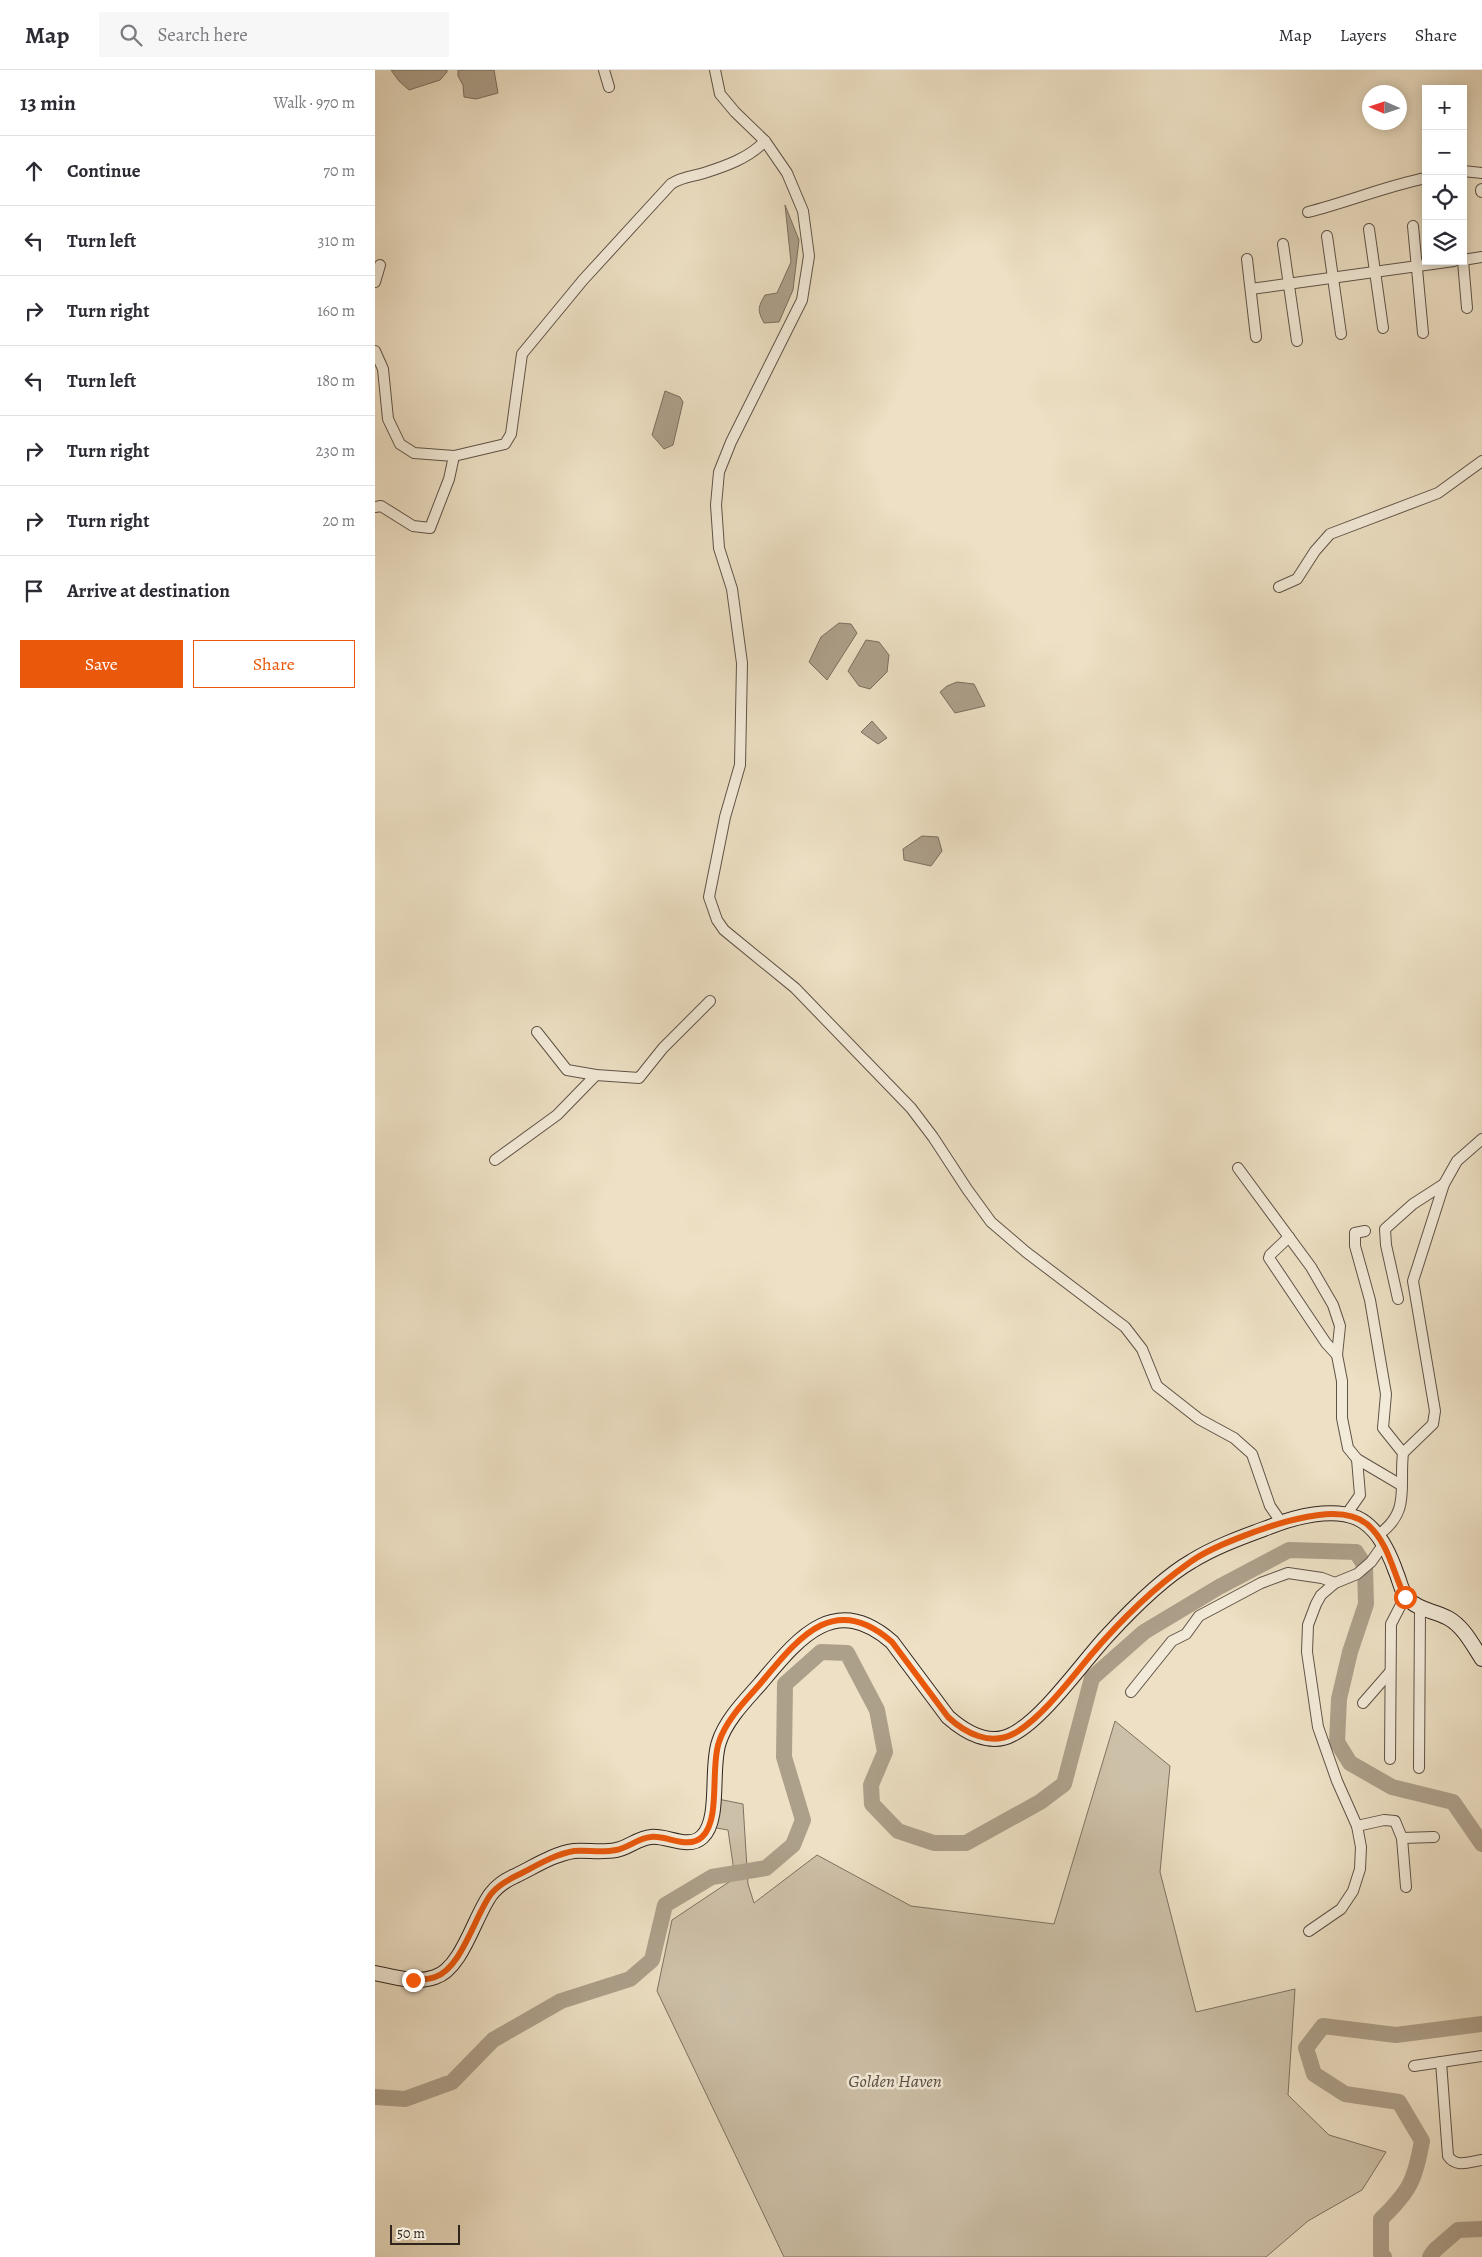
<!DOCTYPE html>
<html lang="en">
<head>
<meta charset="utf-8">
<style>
	body { margin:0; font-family:Alegreya,serif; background:#f7f7f7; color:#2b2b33 }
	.controls { position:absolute; right:15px; top:15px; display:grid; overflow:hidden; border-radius:0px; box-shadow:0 2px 12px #0003 }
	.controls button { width:45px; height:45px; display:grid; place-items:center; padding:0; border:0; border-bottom:1px solid #e1e1e2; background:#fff; color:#2b2b33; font:25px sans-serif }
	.compass { position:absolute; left:987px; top:15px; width:45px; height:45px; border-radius:50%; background:#fff; box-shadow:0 2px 12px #0003; rotate:273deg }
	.scale { position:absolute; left:15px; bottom:12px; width:70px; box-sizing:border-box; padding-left:5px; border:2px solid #30241d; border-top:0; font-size:14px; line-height:18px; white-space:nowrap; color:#30241d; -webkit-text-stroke:4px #f3ebd9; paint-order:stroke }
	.stop { position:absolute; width:15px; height:15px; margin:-11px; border:4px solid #ea580c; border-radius:50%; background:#fff }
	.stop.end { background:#ea580c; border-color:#fff; box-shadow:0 1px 5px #0008 }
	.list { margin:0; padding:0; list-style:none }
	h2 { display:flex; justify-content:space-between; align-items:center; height:65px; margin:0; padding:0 20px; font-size:21px }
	h2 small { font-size:16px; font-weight:400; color:#7c7c81 }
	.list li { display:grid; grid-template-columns:32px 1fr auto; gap:15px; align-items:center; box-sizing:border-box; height:70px; padding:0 20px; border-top:1px solid #e1e1e2 }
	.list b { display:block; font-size:19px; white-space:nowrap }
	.list em { font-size:16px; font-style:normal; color:#7c7c81 }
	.actions { display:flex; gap:10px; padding:15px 20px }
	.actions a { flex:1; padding:11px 0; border:1px solid #ea580c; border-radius:0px; text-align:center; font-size:18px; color:#ea580c }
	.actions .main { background:#ea580c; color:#fff }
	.icon { flex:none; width:28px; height:28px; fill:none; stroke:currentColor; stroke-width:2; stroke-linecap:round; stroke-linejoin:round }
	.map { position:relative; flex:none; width:1107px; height:2187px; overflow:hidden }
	header { display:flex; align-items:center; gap:30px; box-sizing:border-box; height:70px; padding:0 25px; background:#fff; border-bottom:1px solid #e1e1e2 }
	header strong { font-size:24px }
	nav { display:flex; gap:28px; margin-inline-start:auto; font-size:18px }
	.search { width:350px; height:45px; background:#f7f7f7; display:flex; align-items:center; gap:12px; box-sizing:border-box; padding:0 18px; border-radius:0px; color:#7c7c81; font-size:19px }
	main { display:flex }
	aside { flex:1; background:#fff }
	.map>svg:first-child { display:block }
	.green { fill:#cdc0a8; stroke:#7e7262 }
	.water { fill:#ada08b; stroke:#7b6e5f }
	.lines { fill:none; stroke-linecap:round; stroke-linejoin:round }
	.river { stroke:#ada08b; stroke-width:16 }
	.minor-casing { stroke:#5f5347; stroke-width:12 }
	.tertiary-casing { stroke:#5f5347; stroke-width:14 }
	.secondary-casing { stroke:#30241d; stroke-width:16 }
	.minor { stroke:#f3ebd9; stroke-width:10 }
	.tertiary { stroke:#f3ebd9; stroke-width:12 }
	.secondary { stroke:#f3ebd9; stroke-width:14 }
	.route { stroke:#ea580c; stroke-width:6 }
	.labels { text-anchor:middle; stroke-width:5; stroke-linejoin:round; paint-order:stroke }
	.park-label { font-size:18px; font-style:italic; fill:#574b40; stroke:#f3ebd9 }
</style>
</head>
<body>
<header>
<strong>Map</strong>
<div class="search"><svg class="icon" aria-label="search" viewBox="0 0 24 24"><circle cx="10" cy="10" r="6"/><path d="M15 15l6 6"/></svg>Search here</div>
<nav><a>Map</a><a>Layers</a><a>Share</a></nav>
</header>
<main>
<aside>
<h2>13 min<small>Walk · 970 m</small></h2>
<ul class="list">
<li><svg class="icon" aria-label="ahead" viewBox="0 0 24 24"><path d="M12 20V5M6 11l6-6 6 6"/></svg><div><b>Continue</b></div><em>70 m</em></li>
<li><svg class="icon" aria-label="left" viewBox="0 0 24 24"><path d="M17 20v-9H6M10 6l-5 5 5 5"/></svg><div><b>Turn left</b></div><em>310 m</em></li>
<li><svg class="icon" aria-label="right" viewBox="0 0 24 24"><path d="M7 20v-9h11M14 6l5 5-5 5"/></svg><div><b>Turn right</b></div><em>160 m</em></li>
<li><svg class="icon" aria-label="left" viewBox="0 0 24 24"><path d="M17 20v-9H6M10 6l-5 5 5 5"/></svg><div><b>Turn left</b></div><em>180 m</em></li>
<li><svg class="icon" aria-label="right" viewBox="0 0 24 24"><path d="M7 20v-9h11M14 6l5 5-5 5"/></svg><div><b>Turn right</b></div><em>230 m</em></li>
<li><svg class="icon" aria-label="right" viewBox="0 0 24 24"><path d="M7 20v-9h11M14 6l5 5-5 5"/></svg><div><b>Turn right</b></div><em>20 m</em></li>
<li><svg class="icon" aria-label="arrive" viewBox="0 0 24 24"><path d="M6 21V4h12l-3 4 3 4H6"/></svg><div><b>Arrive at destination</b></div></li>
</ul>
<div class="actions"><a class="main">Save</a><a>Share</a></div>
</aside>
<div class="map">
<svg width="1107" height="2187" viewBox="0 0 1107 2187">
	<rect width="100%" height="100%" fill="#ede0c4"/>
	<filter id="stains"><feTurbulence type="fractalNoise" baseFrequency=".004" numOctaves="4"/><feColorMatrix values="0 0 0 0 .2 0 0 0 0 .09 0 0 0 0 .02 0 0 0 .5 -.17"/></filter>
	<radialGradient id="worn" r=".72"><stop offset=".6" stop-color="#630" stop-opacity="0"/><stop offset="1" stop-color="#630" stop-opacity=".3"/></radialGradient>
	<polygon class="green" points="740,1651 795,1696 785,1802 821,1942 920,1919 913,2025 954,2065 1011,2082 987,2120 933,2151 891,2187 409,2187 282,1921 297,1850 360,1808 353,1760 330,1756 338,1728 368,1734 373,1814 379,1833 442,1785 536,1836 679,1854"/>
	<g class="water">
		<polygon points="16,0 72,0 72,2 65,10 34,20 24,11"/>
		<polygon points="83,0 119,0 123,23 101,29 89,27 88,15 83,6"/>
		<path d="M410,135L424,170L418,220L404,252L389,253C382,240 383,237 390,225L402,223L416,192Z"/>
		<polygon points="290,321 305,327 308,332 298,375 289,379 277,365"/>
		<polygon points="464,553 476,554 482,563 452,610 434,592 446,567"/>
		<polygon points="491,570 504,572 514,585 512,602 495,619 484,616 473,601"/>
		<polygon points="582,612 599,614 610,636 580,643 565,622 572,616"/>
		<polygon points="497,651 512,668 503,674 486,662"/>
		<polygon points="547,766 563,767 567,781 556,796 529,790 528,779"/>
	</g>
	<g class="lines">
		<g class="river">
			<polyline points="0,2027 30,2029 77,2012 118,1970 186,1931 255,1909 277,1890 290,1835 337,1807 391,1798 418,1775 428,1750 409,1687 410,1614 446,1582 472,1583 502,1640 510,1682 496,1715 497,1734 523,1761 559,1773 591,1773 665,1732 689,1714 717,1608 769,1562 844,1517 914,1480 981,1482 990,1496 991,1534 975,1582 964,1629 962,1672 975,1693 1017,1717 1078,1732 1107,1774"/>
			<path d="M1009,2187L1006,2184V2149C1035,2121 1040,2110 1047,2071L1024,2032L970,2024L939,2004L931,1978L948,1956L1021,1965L1107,1954"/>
			<polyline points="1055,2187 1060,2180 1083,2160 1107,2159"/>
		</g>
		<g class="minor-casing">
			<g id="minor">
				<polyline points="229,0 234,17"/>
				<polyline points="340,0 345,24 360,42 390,71 412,103 428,141 434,186 427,230 356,372 344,402 341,435 344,478 357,519 367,593 365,695 350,747 334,827 342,850 349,860 420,918 536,1038 558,1067 592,1119 616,1152 651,1182 750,1257 767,1279 782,1316 824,1349 859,1368 877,1384 895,1436 906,1452"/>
				<polyline points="1088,101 1107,103"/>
				<path d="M933,142C973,132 1011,116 1051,108"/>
				<polyline points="1038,156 1048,263"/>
				<polyline points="994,159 1008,258"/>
				<polyline points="952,166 966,264"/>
				<polyline points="908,174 922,271"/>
				<polyline points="872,189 881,267"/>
				<polyline points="1088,190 1107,187"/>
				<polyline points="1088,191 1092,238"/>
				<polyline points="0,212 5,195"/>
				<polyline points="876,219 1079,191"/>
				<polyline points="0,281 8,299 13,349 25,374 39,383 79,386"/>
				<path d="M0,437L6,436L38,456L55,458L74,409L79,386L130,374L136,364L147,284L208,210L296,114C308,106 316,107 329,103C351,96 374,88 390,71"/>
				<polyline points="904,517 922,509 940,481 955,464 1063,423 1107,391"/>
				<polyline points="162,962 192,1000 221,1005 264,1008 288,978 335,931"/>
				<polyline points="120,1090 182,1045 221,1005"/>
				<polyline points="863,1098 936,1197 958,1235 965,1256 962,1285 967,1311 967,1348 973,1378 982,1389 1026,1415"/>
				<polyline points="990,1161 980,1163 980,1176 995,1230 1011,1324 1008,1358 1028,1383"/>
				<polyline points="914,1167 895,1185 894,1188 951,1273 962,1285"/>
				<polyline points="1023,1229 1011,1175 1010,1159 1038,1134 1069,1114"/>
				<polyline points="971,1445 985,1425 982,1389"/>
				<path d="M1003,1465C1036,1442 1024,1417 1028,1383L1058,1354L1060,1341L1038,1211L1069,1114L1082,1091L1107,1069"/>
				<polyline points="756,1622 797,1571 811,1564 824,1546 886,1513 913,1503 947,1508 960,1513"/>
				<polyline points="988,1633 1015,1602"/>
				<polyline points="1015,1689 1016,1554 1030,1527"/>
				<polyline points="1044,1698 1045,1538"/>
				<polyline points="982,1756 1009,1750 1020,1751 1027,1768 1031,1817"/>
				<polyline points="1027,1768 1059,1767"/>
				<polyline points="934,1861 966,1839 978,1821 985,1799 986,1777 982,1756 962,1711 943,1657 932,1582 933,1555 941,1534 946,1525 960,1513 982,1504 996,1492 1008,1475"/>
				<path d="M1066,1992L1073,2086C1081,2098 1094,2092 1107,2090"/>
				<polyline points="1039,1996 1107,1986"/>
			</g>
		</g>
		<g class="tertiary-casing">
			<polyline id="tertiary" points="1107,120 1107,121"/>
		</g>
		<g class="secondary-casing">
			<path id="secondary" d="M0,1903C19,1907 41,1914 60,1907C87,1899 100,1845 116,1824C122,1816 131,1810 140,1806C159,1797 178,1784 199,1781C213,1780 227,1783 241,1780C253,1778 263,1768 276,1767C292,1765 313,1780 327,1767C346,1750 335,1697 344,1672C351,1650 370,1631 385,1614C422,1570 459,1521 517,1572L573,1647C590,1662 615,1677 638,1664C669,1648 707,1593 732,1566C754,1542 789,1507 817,1491C841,1476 870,1466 897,1456C920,1447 957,1437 982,1448C1002,1457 1014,1482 1021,1502C1025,1511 1026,1522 1033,1529C1043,1540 1060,1541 1073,1548C1089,1557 1097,1574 1107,1589"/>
		</g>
		<use href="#minor" class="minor"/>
		<use href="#tertiary" class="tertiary"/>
		<use href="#secondary" class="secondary"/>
	</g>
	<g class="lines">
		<path class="route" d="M38,1910C45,1909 53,1910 60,1907C87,1898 100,1845 116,1824C124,1814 136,1808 147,1803C164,1794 181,1784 199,1781C213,1780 228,1783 241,1780C253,1778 263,1768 276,1767C292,1765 313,1780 327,1767C346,1750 335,1697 344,1672C351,1650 370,1631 385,1614C422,1570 458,1520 517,1572L573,1647C590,1663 615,1676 638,1664C664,1651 696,1609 715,1586C744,1552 777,1519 814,1493C836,1476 895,1455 922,1449C944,1444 973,1439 992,1454C1014,1473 1018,1503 1030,1527"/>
	</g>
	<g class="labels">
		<g class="park-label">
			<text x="520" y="2017">Golden Haven</text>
		</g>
	</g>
	<rect width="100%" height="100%" filter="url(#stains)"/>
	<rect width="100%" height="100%" fill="url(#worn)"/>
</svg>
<div class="controls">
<button>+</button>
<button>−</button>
<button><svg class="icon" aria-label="locate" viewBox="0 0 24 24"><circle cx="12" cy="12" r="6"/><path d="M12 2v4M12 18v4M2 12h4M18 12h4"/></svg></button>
<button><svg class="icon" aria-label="layers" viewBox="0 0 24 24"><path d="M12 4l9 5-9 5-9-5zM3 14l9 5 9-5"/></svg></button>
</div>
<svg class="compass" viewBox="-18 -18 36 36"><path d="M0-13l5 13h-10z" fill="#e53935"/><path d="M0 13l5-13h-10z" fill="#7c7c81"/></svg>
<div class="scale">50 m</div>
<div class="stop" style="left:1030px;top:1527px"></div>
<div class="stop end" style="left:38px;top:1910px"></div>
</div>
</main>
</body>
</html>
